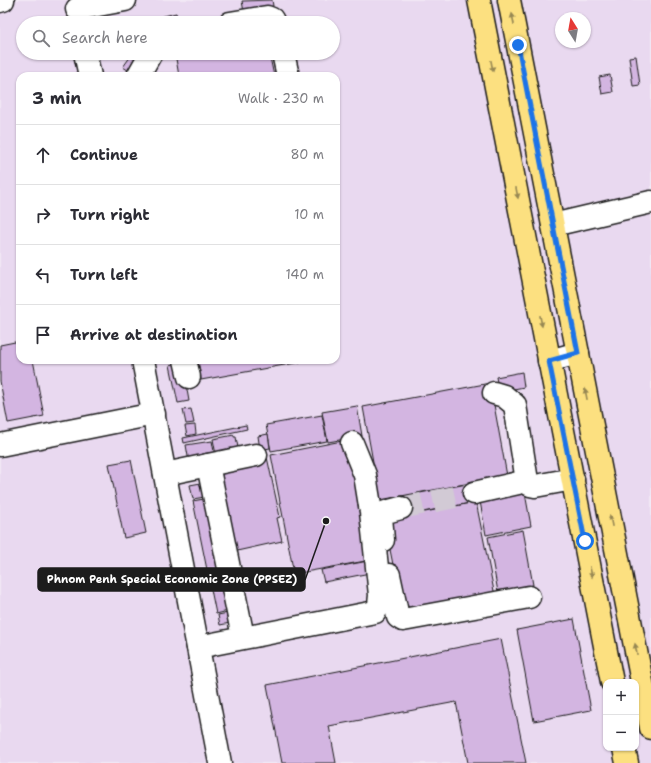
<!DOCTYPE html>
<html lang="en">
<head>
<meta charset="utf-8">
<style>
	body { margin:0; font-family:"Shantell Sans",sans-serif; background:#f7f7f7; color:#2b2b33 }
	.controls { position:absolute; right:12px; bottom:12px; display:grid; overflow:hidden; border-radius:8px; box-shadow:0 1px 3px #0004 }
	.controls button { width:36px; height:36px; display:grid; place-items:center; padding:0; border:0; border-bottom:1px solid #e1e1e2; background:#fff; color:#2b2b33; font:20px sans-serif }
	.compass { position:absolute; left:555px; top:12px; width:36px; height:36px; border-radius:50%; background:#fff; box-shadow:0 1px 3px #0004; rotate:349deg }
	.stop { position:absolute; width:12px; height:12px; margin:-9px; border:3px solid #1a73e8; border-radius:50%; background:#fff }
	.stop.end { background:#1a73e8; border-color:#fff; box-shadow:0 1px 4px #0008 }
	.list { margin:0; padding:0; list-style:none }
	h2 { display:flex; justify-content:space-between; align-items:center; height:52px; margin:0; padding:0 16px; font-size:17px }
	h2 small { font-size:13px; font-weight:400; color:#7c7c81 }
	.list li { display:grid; grid-template-columns:26px 1fr auto; gap:12px; align-items:center; box-sizing:border-box; height:60px; padding:0 16px; border-top:1px solid #e1e1e2 }
	.list b { display:block; font-size:15px; white-space:nowrap }
	.list em { font-size:13px; font-style:normal; color:#7c7c81 }
	.icon { flex:none; width:22px; height:22px; fill:none; stroke:currentColor; stroke-width:2; stroke-linecap:round; stroke-linejoin:round }
	.map { position:relative; flex:none; width:651px; height:763px; overflow:hidden }
	.search { position:absolute; background:#fff; box-shadow:0 1px 3px #0004; left:16px; top:16px; width:324px; height:44px; display:flex; align-items:center; gap:10px; box-sizing:border-box; padding:0 14px; border-radius:22px; color:#7c7c81; font-size:15px }
	.panel { position:absolute; background:#fff; box-shadow:0 1px 3px #0004; left:16px; top:72px; width:324px; height:292px; border-radius:12px }
	.map>svg:first-child { display:block }
	.built { fill:#e9d9f0; fill-rule:evenodd }
	.building { fill:#d3b5e1; stroke:#1c1c1c }
	.lines { fill:none; stroke-linecap:round; stroke-linejoin:round }
	.minor-tunnel { stroke:#d2cad5; stroke-width:22; stroke-dasharray:22 11; stroke-linecap:butt }
	.minor-casing { stroke:#1c1c1c; stroke-width:25 }
	.major-casing { stroke:#1c1c1c; stroke-width:25 }
	.minor { stroke:#fff; stroke-width:22 }
	.major { stroke:#fce080; stroke-width:22 }
	.oneway { fill:#978853 }
	.route { stroke:#1a73e8; stroke-width:5 }
	.leader { fill:none; stroke:#1c1c1c; stroke-width:1.5 }
	.callout-dot { fill:#1c1c1c; stroke:#fff; stroke-width:1.5 }
	.callout { fill:#1c1c1c; stroke:#1c1c1c; stroke-width:1.5 }
	.callout-label { font-size:11px; text-anchor:middle; font-weight:bold; fill:#fff }
</style>
</head>
<body>
<div class="map">
<svg width="651" height="763" viewBox="0 0 651 763">
	<rect width="100%" height="100%" fill="#f2e9f6"/>
	<filter id="ink" filterUnits="userSpaceOnUse"><feTurbulence type="fractalNoise" baseFrequency=".025" numOctaves="2"/><feDisplacementMap in="SourceGraphic" scale="8" xChannelSelector="R" yChannelSelector="G"/><feConvolveMatrix kernelMatrix="1 2 1 2 8 2 1 2 1" color-interpolation-filters="sRGB"/></filter>
	<g filter="url(#ink)">
		<path class="built" d="M0,0H651V763H0ZM561,18H585V42H561ZM23,23H333V53H23ZM20,76H336V360H20ZM606,682H636V748H606Z"/>
		<g class="building">
			<polygon points="272,0 273,6 244,12 242,1"/>
			<polygon points="176,13 179,23 165,23 156,18"/>
			<polygon points="156,18 165,23 152,23"/>
			<polygon points="133,53 147,53 134,74 123,67"/>
			<polygon points="175,53 269,53 274,76 179,76"/>
			<polygon points="636,56 640,85 633,86 629,57"/>
			<polygon points="610,75 613,92 602,94 599,77"/>
			<polygon points="20,341 20,360 33,360 44,416 8,423 0,381 0,345"/>
			<polygon points="198,360 312,360 201,380"/>
			<polygon points="182,362 189,401 178,403 170,365"/>
			<polygon points="522,372 524,387 499,392 496,377"/>
			<polygon points="490,383 507,476 380,500 363,407"/>
			<polygon points="357,406 362,436 328,442 322,412"/>
			<polygon points="191,409 194,423 186,424 183,410"/>
			<polygon points="322,415 327,441 271,451 266,425"/>
			<polygon points="195,425 196,434 187,436 185,426"/>
			<polygon points="246,425 247,429 184,443 183,438"/>
			<polygon points="268,434 270,448 260,450 258,436"/>
			<polygon points="234,435 234,437 236,437 239,453 216,455 213,439"/>
			<polygon points="347,440 371,560 294,574 271,455"/>
			<polygon points="212,441 215,457 189,462 186,445"/>
			<polygon points="267,457 280,517 277,518 282,541 237,551 219,467"/>
			<polygon points="131,460 146,533 124,538 109,464"/>
			<polygon points="206,482 210,496 193,499 190,485"/>
			<polygon points="472,483 475,502 402,516 399,497"/>
			<polygon points="525,493 531,526 486,535 480,501"/>
			<polygon points="209,498 232,610 216,614 193,501"/>
			<polygon points="476,502 495,596 403,614 384,520"/>
			<polygon points="523,530 533,585 498,592 488,537"/>
			<polygon points="368,561 370,573 324,582 321,570"/>
			<polygon points="228,613 230,623 220,625 218,615"/>
			<polygon points="574,619 591,710 534,721 517,630"/>
			<polygon points="501,639 526,763 468,763 456,702 329,726 336,763 282,763 267,685"/>
		</g>
		<g class="lines">
			<polyline class="minor-tunnel" points="401,508 474,493"/>
			<g class="minor-casing">
				<g id="minor">
					<polyline points="0,1 3,0"/>
					<polyline points="77,9 125,0"/>
					<polyline points="230,23 267,17 272,19 274,23"/>
					<polyline points="85,53 90,76"/>
					<polyline points="283,53 288,76"/>
					<polyline points="138,76 151,53"/>
					<polyline points="553,225 651,202"/>
					<polyline points="143,360 220,763"/>
					<polyline points="185,360 189,377"/>
					<polyline points="549,361 578,353"/>
					<polyline points="494,393 504,396 515,405 527,481 530,485 535,486 573,479"/>
					<polyline points="0,445 154,414"/>
					<polyline points="208,465 243,637"/>
					<polyline points="165,474 256,455"/>
					<polyline points="474,493 527,481"/>
					<polyline points="383,540 381,517 386,512 401,508"/>
					<polyline points="389,575 398,617 403,620 529,597"/>
					<polyline points="198,647 375,612 379,605 380,595 371,512 365,475 352,443"/>
				</g>
			</g>
			<g class="major-casing">
				<g id="major">
					<polyline points="479,0 612,682"/>
					<polyline points="509,0 651,728"/>
					<polyline points="624,748 627,763"/>
				</g>
			</g>
			<use href="#minor" class="minor"/>
			<use href="#major" class="major"/>
		</g>
		<defs><path id="oneway-solid" d="M-6-.8H1V-3.2L6.5 0L1 3.2V.8H-6Z"/></defs>
		<g class="oneway">
			<use href="#oneway-solid" transform="translate(513 19) rotate(-101)"/>
			<use href="#oneway-solid" transform="translate(492 66) rotate(79)"/>
			<use href="#oneway-solid" transform="translate(517 193) rotate(79)"/>
			<use href="#oneway-solid" transform="translate(541 321) rotate(79)"/>
			<use href="#oneway-solid" transform="translate(586 394) rotate(-101)"/>
			<use href="#oneway-solid" transform="translate(611 521) rotate(-101)"/>
			<use href="#oneway-solid" transform="translate(591 572) rotate(79)"/>
			<use href="#oneway-solid" transform="translate(636 649) rotate(-101)"/>
		</g>
	</g>
	<g class="lines" filter="url(#ink)">
		<polyline class="route" points="518,45 578,353 549,361 585,541"/>
	</g>
	<path class="leader" d="M326 521L305 580"/>
	<circle class="callout-dot" cx="326" cy="521" r="4"/>
	<rect class="callout" x="38" y="568" width="267" height="23" rx="4"/>
	<g class="callout-label">
		<text x="172" y="583">Phnom Penh Special Economic Zone (PPSEZ)</text>
	</g>
</svg>
<div class="controls">
<button>+</button>
<button>−</button>
</div>
<svg class="compass" viewBox="-18 -18 36 36"><path d="M0-13l5 13h-10z" fill="#e53935"/><path d="M0 13l5-13h-10z" fill="#7c7c81"/></svg>
<div class="stop" style="left:585px;top:541px"></div>
<div class="stop end" style="left:518px;top:45px"></div>
<div class="search"><svg class="icon" aria-label="search" viewBox="0 0 24 24"><circle cx="10" cy="10" r="6"/><path d="M15 15l6 6"/></svg>Search here</div>
<section class="panel">
<h2>3 min<small>Walk · 230 m</small></h2>
<ul class="list">
<li><svg class="icon" aria-label="ahead" viewBox="0 0 24 24"><path d="M12 20V5M6 11l6-6 6 6"/></svg><div><b>Continue</b></div><em>80 m</em></li>
<li><svg class="icon" aria-label="right" viewBox="0 0 24 24"><path d="M7 20v-9h11M14 6l5 5-5 5"/></svg><div><b>Turn right</b></div><em>10 m</em></li>
<li><svg class="icon" aria-label="left" viewBox="0 0 24 24"><path d="M17 20v-9H6M10 6l-5 5 5 5"/></svg><div><b>Turn left</b></div><em>140 m</em></li>
<li><svg class="icon" aria-label="arrive" viewBox="0 0 24 24"><path d="M6 21V4h12l-3 4 3 4H6"/></svg><div><b>Arrive at destination</b></div></li>
</ul>
</section>
</div>
</body>
</html>
